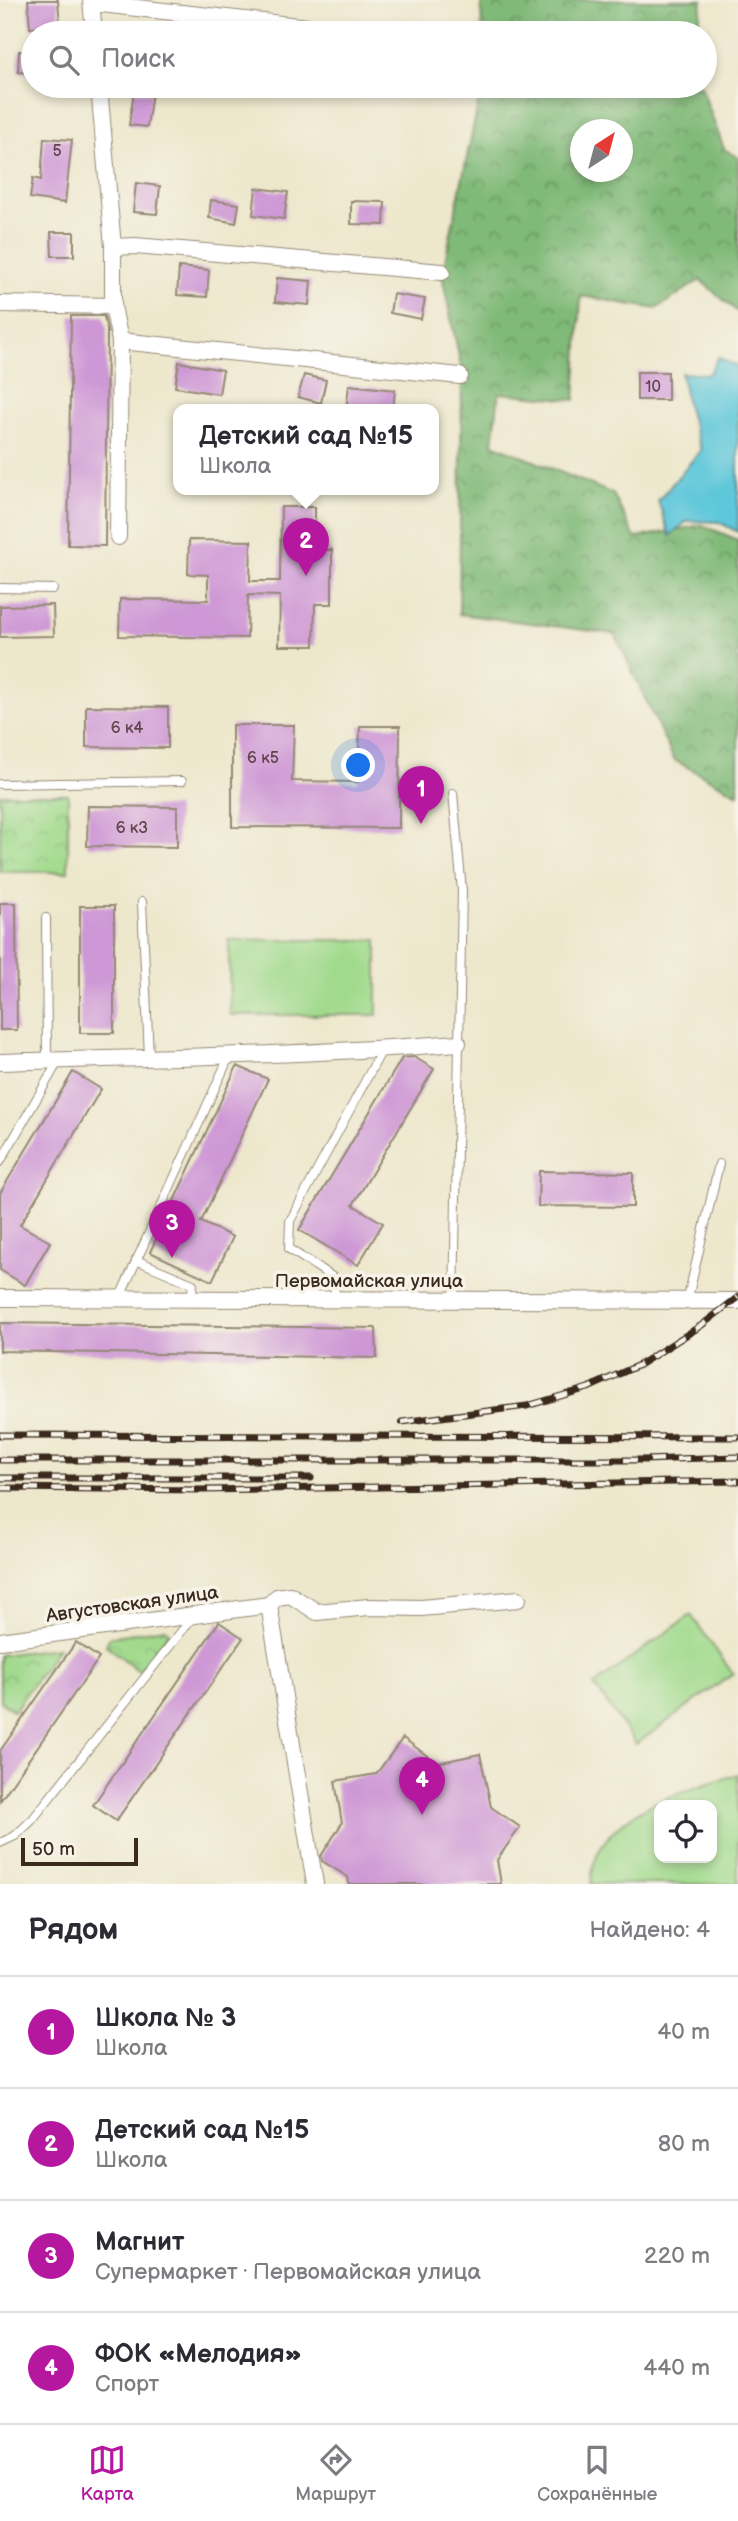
<!DOCTYPE html>
<html lang="ru">
<head>
<meta charset="utf-8">
<style>
	body { margin:0; font-family:"Balsamiq Sans",sans-serif; background:#f7f7f7; color:#2b2b33 }
	.controls { position:absolute; right:21px; bottom:21px; display:grid; overflow:hidden; border-radius:14px; box-shadow:0 4px 10px #0003 }
	.controls button { width:63px; height:63px; display:grid; place-items:center; padding:0; border:0; border-bottom:2px solid #e1e1e2; background:#fff; color:#2b2b33; font:35px sans-serif }
	.compass { position:absolute; left:570px; top:119px; width:63px; height:63px; border-radius:50%; background:#fff; box-shadow:0 4px 10px #0003; rotate:36deg }
	.scale { position:absolute; left:21px; bottom:18px; width:117px; box-sizing:border-box; padding-left:7px; border:4px solid #3b2a1e; border-top:0; font-size:19px; line-height:24px; white-space:nowrap; color:#3b2a1e; -webkit-text-stroke:5px #f7f3e8; paint-order:stroke }
	.you { position:absolute; left:359px; top:766px; width:24px; height:24px; margin:-18px; border:5px solid #fff; border-radius:50%; background:#1a73e8; box-shadow:0 0 0 10px #1a73e833 }
	.badge { display:grid; place-items:center; width:46px; height:46px; border-radius:50%; background:#b5179e; color:#fff; font-size:23px; font-weight:700 }
	.pin { position:absolute; translate:-50% -58px; filter:drop-shadow(0 2px 4px #0008) }
	.pin::after { content:''; position:absolute; top:37px; width:24px; height:21px; background:inherit; clip-path:polygon(0 0,100% 0,50% 100%) }
	.popup { position:absolute; left:173px; top:404px; width:266px; height:91px; box-sizing:border-box; display:grid; place-content:center; border-radius:14px; background:#fff; filter:drop-shadow(0 2px 5px #0005); font-size:23px; white-space:nowrap; color:#7c7c81 }
	.popup b { font-size:26px; color:#2b2b33 }
	.popup::after { content:''; position:absolute; left:50%; top:100%; margin-left:-14px; border:14px solid transparent; border-top-color:#fff }
	.list { margin:0; padding:0; list-style:none }
	h2 { display:flex; justify-content:space-between; align-items:center; height:91px; margin:0; padding:0 28px; font-size:30px }
	h2 small { font-size:23px; font-weight:400; color:#7c7c81 }
	.list li { display:grid; grid-template-columns:46px 1fr auto; gap:21px; align-items:center; box-sizing:border-box; height:112px; padding:0 28px; border-top:2px solid #e1e1e2 }
	.list b { display:block; font-size:26px; white-space:nowrap }
	.list p { margin:0; font-size:23px; white-space:nowrap; color:#7c7c81 }
	.list em { font-size:23px; font-style:normal; color:#7c7c81 }
	.icon { flex:none; width:38px; height:38px; fill:none; stroke:currentColor; stroke-width:2; stroke-linecap:round; stroke-linejoin:round }
	.map { position:relative; flex:none; width:738px; height:1884px; overflow:hidden }
	.search { position:absolute; background:#fff; box-shadow:0 4px 10px #0003; left:21px; right:21px; top:21px; height:77px; display:flex; align-items:center; gap:18px; box-sizing:border-box; padding:0 24px; border-radius:38px; color:#7c7c81; font-size:26px }
	.sheet { height:539px; background:#fff }
	nav { display:flex; justify-content:space-around; align-items:center; box-sizing:border-box; height:98px; border-top:2px solid #e1e1e2; background:#fff; font-size:19px; color:#7c7c81 }
	nav a { display:grid; justify-items:center; gap:4px }
	nav .on { color:#b5179e }
	.map>svg:first-child { display:block }
	.green { fill:#a1da8d; stroke:#6e8256; stroke-width:2; fill-rule:evenodd }
	.forest { fill:url(#forest-crowns); stroke:#5e724b; stroke-width:2; fill-rule:evenodd }
	.park { fill:url(#park-crowns); stroke:#6e8256; stroke-width:2 }
	.water { fill:#5ec7da; stroke:#4c787c; stroke-width:2 }
	.building { fill:#ce97d5 }
	.lines { fill:none; stroke-linecap:round; stroke-linejoin:round }
	.lane-casing { stroke:#948875; stroke-width:10 }
	.street-casing { stroke:#948875; stroke-width:18 }
	.lane { stroke:#fff; stroke-width:8 }
	.street { stroke:#fff; stroke-width:16 }
	.rail-casing { stroke:#3b2a1e; stroke-width:7 }
	.rail { stroke:#f7f3e8; stroke-width:4.5; stroke-dasharray:13; stroke-linecap:butt }
	.labels { text-anchor:middle; stroke-width:7; stroke-linejoin:round; paint-order:stroke }
	.number-label { font-size:16px; fill:#60454c }
	.street-label { font-size:19px; fill:#3b2a1e; stroke:#f7f3e8 }
</style>
</head>
<body>
<div class="map">
<svg width="738" height="1884" viewBox="0 0 738 1884">
	<defs>
		<pattern id="forest-crowns" width="20" height="18" patternUnits="userSpaceOnUse" patternTransform="scale(1.75)"><rect width="20" height="18" fill="#80ba78"/><path d="M2 6a3 3 0 1 1 6 0M12 15a3 3 0 1 1 6 0" fill="none" stroke="#6a9762"/></pattern>
		<pattern id="park-crowns" width="20" height="18" patternUnits="userSpaceOnUse" patternTransform="scale(1.75)"><rect width="20" height="18" fill="#a1da8d"/><path d="M2 6a3 3 0 1 1 6 0M12 15a3 3 0 1 1 6 0" fill="none" stroke="#8cbb79"/></pattern>
	</defs>
	<rect width="100%" height="100%" fill="#f7f3e8"/>
	<filter id="ink" filterUnits="userSpaceOnUse"><feTurbulence type="fractalNoise" baseFrequency=".0143" numOctaves="2"/><feDisplacementMap in="SourceGraphic" scale="14" xChannelSelector="R" yChannelSelector="G"/><feConvolveMatrix kernelMatrix="1 2 1 2 8 2 1 2 1" color-interpolation-filters="sRGB"/></filter>
	<filter id="wash" filterUnits="userSpaceOnUse"><feTurbulence type="fractalNoise" baseFrequency=".00686" numOctaves="4" result="noise"/><feDisplacementMap in="SourceGraphic" scale="28" xChannelSelector="R" yChannelSelector="G"/><feGaussianBlur stdDeviation="1.57" result="paint"/><feColorMatrix in="noise" values="0 0 0 0 0 0 0 0 0 0 0 0 0 0 0 0 0 1.4 0 .05"/><feComposite in="paint" operator="in"/></filter>
	<g filter="url(#wash)">
		<rect width="100%" height="100%" fill="#ede7cc"/>
		<g class="green">
			<polygon points="229,940 377,940 377,1015 230,1015"/>
			<polygon points="691,1615 733,1674 636,1744 594,1685"/>
			<path d="M738,1774V1884H591C593,1810 682,1793 738,1774ZM659,1805H712V1858H659Z"/>
		</g>
		<g class="forest">
			<polygon points="481,0 702,0 698,33 482,33"/>
			<path d="M482,86H701L724,149L738,157V312L700,280L656,309L581,296L575,400L499,393L493,444L613,494L635,538L702,525L738,540V794L674,760L615,634L459,614L462,371L442,275ZM580,130H622V172H580Z"/>
		</g>
		<g class="park">
			<rect x="0" y="794" width="68" height="78"/>
			<polygon points="165,1628 169,1633 139,1671 106,1645 110,1637"/>
			<polygon points="58,1648 14,1711 0,1701 0,1655"/>
		</g>
		<polygon class="water" points="718,357 738,367 738,532 719,522 687,521 670,536 658,501 701,450 687,405 681,373 709,374"/>
		<g id="blocks">
			<g class="building">
				<polygon points="28,0 58,0 60,26 30,28"/>
				<polygon points="19,51 33,52 33,73 18,72"/>
				<polygon points="134,91 152,93 147,127 129,125"/>
				<polygon points="44,138 72,140 65,203 30,198 33,178 41,180"/>
				<polygon points="136,183 160,186 157,214 133,212"/>
				<polygon points="256,188 288,192 284,219 253,215"/>
				<polygon points="211,200 239,204 236,223 209,218"/>
				<polygon points="351,201 385,202 384,225 351,224"/>
				<polygon points="51,232 74,232 74,256 52,256"/>
				<polygon points="179,267 209,270 207,297 177,295"/>
				<polygon points="277,278 311,281 309,305 275,302"/>
				<polygon points="393,294 425,299 421,319 390,313"/>
				<polygon points="71,316 104,316 107,330 105,546 68,545"/>
				<polygon points="179,362 223,370 219,394 175,387"/>
				<rect x="637" y="372" width="31" height="28"/>
				<polygon points="304,375 326,380 321,403 298,397"/>
				<polygon points="349,385 395,390 393,410 346,410"/>
				<polygon points="281,507 315,507 315,550 332,550 332,604 315,604 314,646 279,646 280,596 248,595 247,638 119,636 120,599 208,600 208,575 188,574 189,540 251,541 250,581 280,581"/>
				<polygon points="53,605 54,636 0,637 0,606"/>
				<polygon points="86,706 168,707 168,748 86,747"/>
				<polygon points="232,725 294,725 292,781 358,782 360,726 400,726 399,828 232,827"/>
				<polygon points="88,806 177,807 177,847 87,846"/>
				<polygon points="0,903 16,903 17,1030 0,1030"/>
				<rect x="80" y="906" width="34" height="127"/>
				<polygon points="414,1057 434,1069 353,1205 383,1223 358,1265 299,1230 402,1058"/>
				<polygon points="237,1066 268,1079 201,1222 233,1237 212,1281 150,1252"/>
				<polygon points="73,1072 101,1089 20,1225 50,1242 25,1285 0,1270 0,1193"/>
				<polygon points="539,1171 633,1173 633,1207 538,1206"/>
				<polygon points="0,1323 376,1328 377,1358 0,1351"/>
				<polygon points="219,1622 243,1638 116,1821 93,1805"/>
				<polygon points="76,1642 99,1658 0,1801 0,1751"/>
				<polygon points="403,1738 437,1763 480,1754 491,1807 520,1827 497,1860 501,1884 349,1884 348,1877 322,1861 321,1856 342,1823 335,1781 376,1774"/>
			</g>
		</g>
	</g>
	<g filter="url(#ink)">
		<use href="#blocks" fill-opacity="0" stroke="#948875" stroke-width="2"/>
		<g class="lines">
			<g class="lane-casing">
				<g id="lane">
					<polyline points="0,588 53,589"/>
					<polyline points="0,784 182,781"/>
					<polyline points="453,793 462,891 454,1302"/>
					<polyline points="142,902 149,1057"/>
					<polyline points="46,918 47,1061"/>
					<polyline points="0,1162 59,1060"/>
					<polyline points="136,1260 193,1284 191,1300"/>
					<polyline points="119,1299 229,1057"/>
					<polyline points="335,1300 334,1278 289,1249 290,1221 382,1050"/>
					<polyline points="687,1302 719,1164"/>
					<polyline points="0,1843 15,1836 32,1820 192,1618"/>
				</g>
			</g>
			<g class="street-casing">
				<g id="street">
					<polyline points="91,0 94,33"/>
					<polyline points="92,3 362,33"/>
					<polyline points="99,86 113,247 113,306 120,341 118,537"/>
					<polyline points="113,247 135,246 442,272"/>
					<polyline points="0,304 113,306"/>
					<polyline points="120,341 460,376"/>
					<path d="M0,1062C153,1057 305,1056 458,1043"/>
					<polyline points="0,1298 738,1301"/>
					<polyline points="269,1605 315,1884"/>
					<polyline points="269,1605 277,1597 290,1595 317,1612 369,1607 421,1608 518,1599"/>
					<polyline points="0,1641 269,1605"/>
				</g>
			</g>
			<use href="#lane" class="lane"/>
			<use href="#street" class="street"/>
			<g class="rail-casing">
				<g id="rail">
					<polyline points="402,1422 527,1406 588,1388 639,1365 702,1325 738,1297"/>
					<polyline points="0,1435 738,1437"/>
					<polyline points="0,1460 642,1460 738,1457"/>
					<polyline points="0,1478 311,1478"/>
					<polyline points="0,1488 204,1490 738,1481"/>
				</g>
			</g>
			<use href="#rail" class="rail"/>
		</g>
	</g>
	<g class="labels">
		<g class="number-label">
			<text x="57" y="156">5</text>
			<text x="653" y="392">10</text>
			<text x="127" y="733">6 к4</text>
			<text x="263" y="763">6 к5</text>
			<text x="132" y="833">6 к3</text>
		</g>
		<g class="street-label">
			<text x="369" y="1287">Первомайская улица</text>
			<text transform="translate(132 1603) rotate(-8)" y="7">Августовская улица</text>
		</g>
	</g>
</svg>
<div class="controls">
<button><svg class="icon" aria-label="locate" viewBox="0 0 24 24"><circle cx="12" cy="12" r="6"/><path d="M12 2v4M12 18v4M2 12h4M18 12h4"/></svg></button>
</div>
<svg class="compass" viewBox="-18 -18 36 36"><path d="M0-13l5 13h-10z" fill="#e53935"/><path d="M0 13l5-13h-10z" fill="#7c7c81"/></svg>
<div class="scale">50 m</div>
<div class="you"></div>
<div class="pin badge" style="left:421px;top:824px">1</div>
<div class="pin badge" style="left:306px;top:576px">2</div>
<div class="popup"><b>Детский сад №15</b>Школа</div>
<div class="pin badge" style="left:172px;top:1258px">3</div>
<div class="pin badge" style="left:422px;top:1815px">4</div>
<div class="search"><svg class="icon" aria-label="search" viewBox="0 0 24 24"><circle cx="10" cy="10" r="6"/><path d="M15 15l6 6"/></svg>Поиск</div>
</div>
<section class="sheet">
<h2>Рядом<small>Найдено: 4</small></h2>
<ul class="list">
<li><span class="badge">1</span><div><b>Школа № 3</b><p>Школа</p></div><em>40 m</em></li>
<li><span class="badge">2</span><div><b>Детский сад №15</b><p>Школа</p></div><em>80 m</em></li>
<li><span class="badge">3</span><div><b>Магнит</b><p>Супермаркет · Первомайская улица</p></div><em>220 m</em></li>
<li><span class="badge">4</span><div><b>ФОК «Мелодия»</b><p>Спорт</p></div><em>440 m</em></li>
</ul>
</section>
<nav>
<a class="on"><svg class="icon" aria-label="map" viewBox="0 0 24 24"><path d="M3 6l6-2 6 2 6-2v14l-6 2-6-2-6 2zM9 4v14M15 6v14"/></svg>Карта</a>
<a><svg class="icon" aria-label="directions" viewBox="0 0 24 24"><path d="M12 3l9 9-9 9-9-9zM9 14v-3h6M13 9l2 2-2 2"/></svg>Маршрут</a>
<a><svg class="icon" aria-label="saved" viewBox="0 0 24 24"><path d="M7 4h10v16l-5-4-5 4z"/></svg>Сохранённые</a>
</nav>
</body>
</html>
